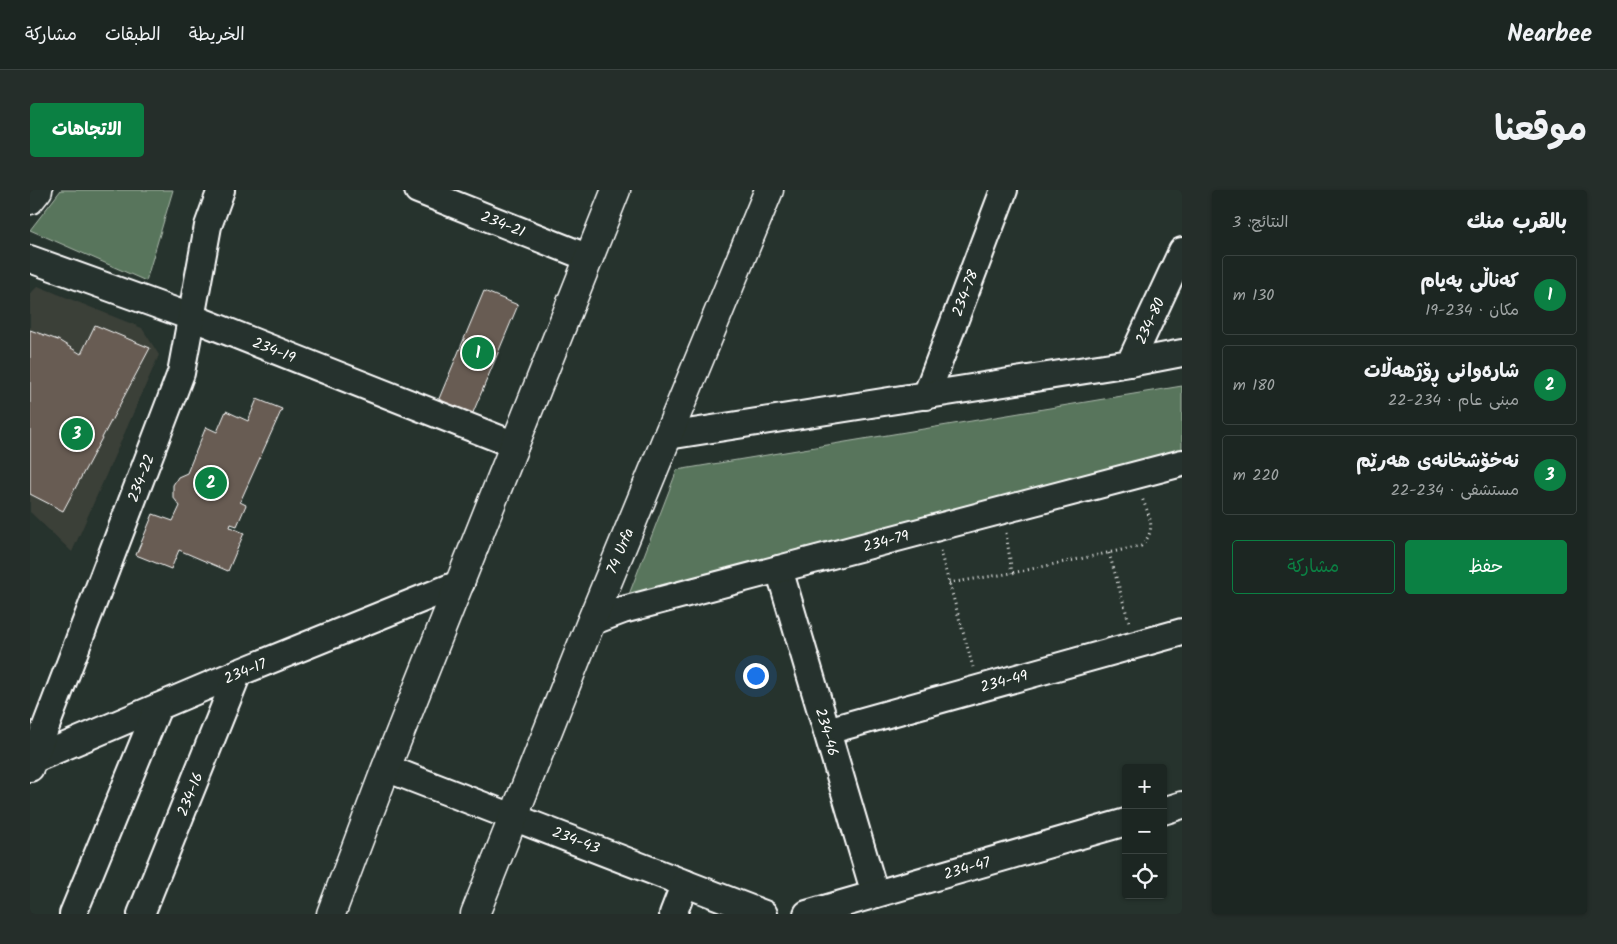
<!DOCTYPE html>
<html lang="ar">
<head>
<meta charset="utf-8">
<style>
	body { margin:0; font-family:Kalam,"Playpen Sans Arabic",sans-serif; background:#252e2a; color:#f1f3f6; direction:rtl }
	.controls { position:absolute; right:15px; bottom:15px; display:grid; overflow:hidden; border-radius:5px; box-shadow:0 1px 4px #0004 }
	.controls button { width:45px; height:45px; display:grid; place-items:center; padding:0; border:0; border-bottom:1px solid #3a4340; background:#1c2622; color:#f1f3f6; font:25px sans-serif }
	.you { position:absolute; left:725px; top:485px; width:18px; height:18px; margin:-12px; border:4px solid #fff; border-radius:50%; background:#1a73e8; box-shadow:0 0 0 8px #1a73e833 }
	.badge { display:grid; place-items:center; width:32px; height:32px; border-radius:50%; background:#0b8043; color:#fff; font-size:16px; font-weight:700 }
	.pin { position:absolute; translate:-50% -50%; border:2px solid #fff; box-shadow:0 1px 5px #0006 }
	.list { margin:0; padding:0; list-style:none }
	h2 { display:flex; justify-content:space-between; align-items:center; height:65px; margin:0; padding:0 20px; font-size:21px }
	h2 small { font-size:16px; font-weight:400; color:#a0a5a5 }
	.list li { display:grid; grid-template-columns:32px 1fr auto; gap:15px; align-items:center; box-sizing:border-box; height:80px; margin:0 10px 10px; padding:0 10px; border:1px solid #3a4340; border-radius:5px }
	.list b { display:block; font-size:19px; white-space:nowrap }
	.list p { margin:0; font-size:16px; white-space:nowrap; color:#a0a5a5 }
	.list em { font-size:16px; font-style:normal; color:#a0a5a5 }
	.actions { display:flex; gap:10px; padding:15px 20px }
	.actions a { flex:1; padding:11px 0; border:1px solid #0b8043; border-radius:5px; text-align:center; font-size:18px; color:#0b8043 }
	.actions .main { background:#0b8043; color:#fff }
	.icon { flex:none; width:28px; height:28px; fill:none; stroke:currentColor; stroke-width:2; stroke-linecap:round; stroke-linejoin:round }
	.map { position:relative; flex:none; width:1152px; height:724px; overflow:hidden; direction:ltr; border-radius:5px }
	header { display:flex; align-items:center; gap:30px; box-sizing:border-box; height:70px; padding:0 25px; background:#1c2622; border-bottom:1px solid #3a4340 }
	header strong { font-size:24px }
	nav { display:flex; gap:28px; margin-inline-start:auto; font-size:18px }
	.intro { display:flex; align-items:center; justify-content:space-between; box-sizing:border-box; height:120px; padding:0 30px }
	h1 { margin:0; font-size:35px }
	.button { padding:12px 22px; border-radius:5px; background:#0b8043; color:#fff; font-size:18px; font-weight:700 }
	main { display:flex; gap:30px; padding:0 30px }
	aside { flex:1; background:#1c2622; border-radius:5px; box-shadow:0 1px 4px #0004 }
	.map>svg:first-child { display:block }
	.built { fill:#3a3f38 }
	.green { fill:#58745b; stroke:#acbaad }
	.building { fill:#675c52; stroke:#fff }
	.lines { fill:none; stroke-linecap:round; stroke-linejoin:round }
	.street-casing { stroke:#fff; stroke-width:30 }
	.secondary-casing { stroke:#fff; stroke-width:31 }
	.path { stroke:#fff; stroke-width:3; stroke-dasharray:1 4; stroke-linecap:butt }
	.street { stroke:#26332d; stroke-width:26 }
	.secondary { stroke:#26332d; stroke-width:28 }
	.labels { text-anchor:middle; stroke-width:5; stroke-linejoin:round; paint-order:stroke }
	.street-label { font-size:15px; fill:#fff; stroke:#26332d }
</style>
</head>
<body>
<header>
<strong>Nearbee</strong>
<nav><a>الخريطة</a><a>الطبقات</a><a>مشاركة</a></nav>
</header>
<div class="intro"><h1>موقعنا</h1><a class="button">الاتجاهات</a></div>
<main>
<aside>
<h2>بالقرب منك<small>النتائج: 3</small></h2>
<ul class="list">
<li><span class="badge">1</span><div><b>کەناڵی پەیام</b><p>مكان · 234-19</p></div><em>130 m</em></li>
<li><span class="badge">2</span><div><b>شارەوانی ڕۆژهەڵات</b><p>مبنى عام · 234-22</p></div><em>180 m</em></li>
<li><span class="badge">3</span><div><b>نەخۆشخانەی هەرێم</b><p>مستشفى · 234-22</p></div><em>220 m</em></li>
</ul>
<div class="actions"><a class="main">حفظ</a><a>مشاركة</a></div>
</aside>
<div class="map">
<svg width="1152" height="724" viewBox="0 0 1152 724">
	<rect width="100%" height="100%" fill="#26332d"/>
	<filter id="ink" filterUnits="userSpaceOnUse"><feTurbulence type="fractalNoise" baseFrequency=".02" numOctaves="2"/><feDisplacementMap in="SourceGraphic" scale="10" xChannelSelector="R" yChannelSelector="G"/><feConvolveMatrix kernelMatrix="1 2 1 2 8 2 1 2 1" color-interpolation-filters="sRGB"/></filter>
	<g filter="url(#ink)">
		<polygon class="built" points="8,96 112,138 129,165 42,362 0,322 0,104"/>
		<g class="green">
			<polygon points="31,0 143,0 116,91 0,40"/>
			<polygon points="1152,196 1152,273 593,420 647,280"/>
		</g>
		<g class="building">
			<polygon points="454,101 488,115 442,225 408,211"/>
			<polygon points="65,135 120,158 33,321 0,304 0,140 28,150 51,164"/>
			<polygon points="227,209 252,219 210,312 216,315 207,336 201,334 200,337 214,343 198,381 149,360 141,379 106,365 123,324 143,331 150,316 143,307 143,295 148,287 157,283 176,237 187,242 196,221 218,231"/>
		</g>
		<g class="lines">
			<g class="street-casing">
				<g id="street">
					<polyline points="388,0 559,68"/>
					<polyline points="0,69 161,127 485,255"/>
					<polyline points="1100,173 1152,61"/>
					<polyline points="896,206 974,0"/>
					<polyline points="638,246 1100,173 1152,163"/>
					<polyline points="749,379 845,704"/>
					<polyline points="561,432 593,420 1152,273"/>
					<polyline points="797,541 1152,442"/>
					<polyline points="0,571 208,483 431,393"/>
					<polyline points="0,578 151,183 178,36 191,0"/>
					<polyline points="356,578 734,724"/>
					<polyline points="1133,621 1152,615"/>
					<polyline points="43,724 128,517"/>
					<polyline points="111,724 208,483"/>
					<polyline points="643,724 655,693"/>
					<polyline points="777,724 1096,632"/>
				</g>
			</g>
			<g class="secondary-casing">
				<g id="secondary">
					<polyline points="0,10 8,0"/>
					<polyline points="301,724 356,578 586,0"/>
					<polyline points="445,724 561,432 739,0"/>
				</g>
			</g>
			<g class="path">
				<polyline points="976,343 982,383"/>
				<polyline points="910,361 943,477"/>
				<polyline points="1079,363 1099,432"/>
				<path d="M919,393L982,383L1111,356C1128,339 1119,326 1112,308"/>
			</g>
			<use href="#street" class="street"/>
			<use href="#secondary" class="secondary"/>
		</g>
	</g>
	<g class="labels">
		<g class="street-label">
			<text transform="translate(473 34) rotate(22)" y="5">234-21</text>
			<text transform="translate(935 103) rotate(-69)" y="5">234-78</text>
			<text transform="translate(1120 131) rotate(-65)" y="5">234-80</text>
			<text transform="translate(244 160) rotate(22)" y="5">234-19</text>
			<text transform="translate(111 288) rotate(-69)" y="5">234-22</text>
			<text transform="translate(856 351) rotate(-15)" y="5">234-79</text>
			<text transform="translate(590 361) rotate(-67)" y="5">74 Urfa</text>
			<text transform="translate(215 481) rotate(-22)" y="5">234-17</text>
			<text transform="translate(974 491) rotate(-15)" y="5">234-49</text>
			<text transform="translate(797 542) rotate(74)" y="5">234-46</text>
			<text transform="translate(160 604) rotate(-68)" y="5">234-16</text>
			<text transform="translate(546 650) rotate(21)" y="5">234-43</text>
			<text transform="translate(937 678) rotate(-16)" y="5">234-47</text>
		</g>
	</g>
</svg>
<div class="controls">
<button>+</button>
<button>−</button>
<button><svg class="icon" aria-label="locate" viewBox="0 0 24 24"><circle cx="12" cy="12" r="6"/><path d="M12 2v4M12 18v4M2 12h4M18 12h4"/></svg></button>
</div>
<div class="you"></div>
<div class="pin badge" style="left:448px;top:163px">1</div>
<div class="pin badge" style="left:181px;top:293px">2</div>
<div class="pin badge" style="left:47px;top:244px">3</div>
</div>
</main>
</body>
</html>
